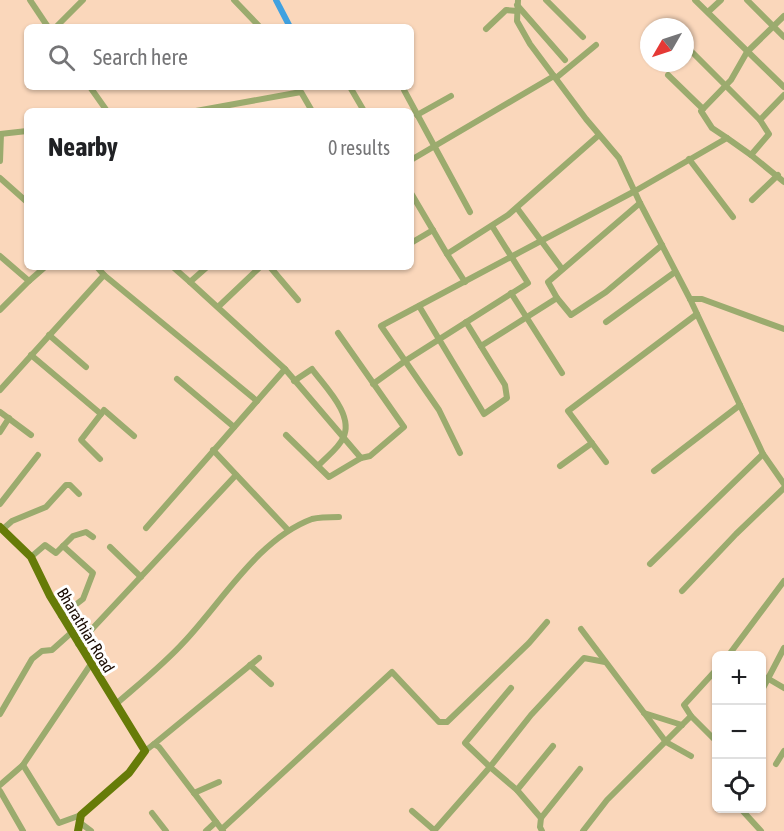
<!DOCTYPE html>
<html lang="en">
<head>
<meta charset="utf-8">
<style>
	body { margin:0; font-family:"Asap Condensed",sans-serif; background:#f6f6f6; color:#202124 }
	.controls { position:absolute; right:18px; bottom:18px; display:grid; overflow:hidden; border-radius:9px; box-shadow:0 2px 4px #0004 }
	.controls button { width:54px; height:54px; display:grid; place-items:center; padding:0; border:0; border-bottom:2px solid #e0e0e0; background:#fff; color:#202124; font:30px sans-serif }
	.compass { position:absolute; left:640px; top:18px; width:54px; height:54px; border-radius:50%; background:#fff; box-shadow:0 2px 4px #0004; rotate:231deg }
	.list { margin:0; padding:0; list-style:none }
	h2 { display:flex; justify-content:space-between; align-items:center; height:78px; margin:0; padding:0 24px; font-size:26px }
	h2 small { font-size:20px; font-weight:400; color:#757577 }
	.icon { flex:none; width:33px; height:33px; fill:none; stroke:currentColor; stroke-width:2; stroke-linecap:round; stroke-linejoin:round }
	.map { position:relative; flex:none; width:784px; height:831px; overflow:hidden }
	.search { position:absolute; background:#fff; box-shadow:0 2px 4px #0004; left:24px; top:24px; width:390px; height:66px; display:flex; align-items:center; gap:15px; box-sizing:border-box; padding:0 21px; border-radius:9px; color:#757577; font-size:22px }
	.panel { position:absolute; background:#fff; box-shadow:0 2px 4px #0004; left:24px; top:108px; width:390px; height:162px; border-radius:9px }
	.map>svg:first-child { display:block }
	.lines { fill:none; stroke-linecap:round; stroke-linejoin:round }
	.canal { stroke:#40a1e0; stroke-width:6 }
	.minor { stroke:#9bab6e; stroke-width:6 }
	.major { stroke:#667b08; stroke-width:8 }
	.labels { text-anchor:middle; stroke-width:6; stroke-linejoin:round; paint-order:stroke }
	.street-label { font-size:16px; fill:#180a01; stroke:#fff }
</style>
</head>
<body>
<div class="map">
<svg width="784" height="831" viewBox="0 0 784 831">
	<rect width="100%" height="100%" fill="#fad7bb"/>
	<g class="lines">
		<polyline class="canal" points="276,0 290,27"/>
		<g class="minor">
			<polyline points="30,0 48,27"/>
			<polyline points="234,0 260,27"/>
			<polyline points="518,0 517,21 530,44 586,119 619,158 640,203 690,299 763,454 784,484"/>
			<polyline points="546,0 583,37"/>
			<polyline points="695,0 784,87"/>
			<polyline points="747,0 784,37"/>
			<polyline points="517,5 565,60"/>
			<polyline points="708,12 721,0"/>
			<polyline points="56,27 83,0"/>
			<polyline points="486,29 506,10 517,11"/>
			<polyline points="685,45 760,120"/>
			<polyline points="668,75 703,109"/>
			<polyline points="556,78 596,45"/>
			<polyline points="90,87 107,111"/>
			<polyline points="350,87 364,111"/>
			<polyline points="404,90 470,212"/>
			<polyline points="196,111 301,92 312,111"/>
			<polyline points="417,115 451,96"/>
			<polyline points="0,134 27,131"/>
			<polyline points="727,138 751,155 769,134 760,120 784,95"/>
			<polyline points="751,155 784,182"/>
			<polyline points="689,159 733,217"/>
			<polyline points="411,160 554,76"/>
			<polyline points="0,161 1,134"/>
			<polyline points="0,178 27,202"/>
			<polyline points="411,193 447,254"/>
			<polyline points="752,200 778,175"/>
			<polyline points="517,208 562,269"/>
			<polyline points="411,243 433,230"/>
			<polyline points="0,256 29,281 45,267"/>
			<polyline points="97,267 104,275"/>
			<polyline points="173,267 190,282"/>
			<polyline points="207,267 190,282 285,369 361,458"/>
			<polyline points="270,267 298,300"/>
			<polyline points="465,282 447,254 508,215 599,135"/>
			<polyline points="511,293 562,373"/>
			<polyline points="557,298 571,315 606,292 662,245"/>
			<polyline points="690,299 702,299 784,329"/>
			<polyline points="419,306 484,414 507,398 505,385 466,322"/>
			<polyline points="218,307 260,267"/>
			<polyline points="0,310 29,281"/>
			<polyline points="606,322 675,272"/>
			<polyline points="49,335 86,367"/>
			<polyline points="481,346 557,298 548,282 640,203"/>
			<polyline points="31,355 101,414 104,410 134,436"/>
			<polyline points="177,379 234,427"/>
			<path d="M294,381L312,369C324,386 355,415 343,438C339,448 325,458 318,466"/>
			<polyline points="373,384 405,361 528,283 492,226"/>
			<polyline points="0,390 104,275 257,401"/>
			<polyline points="0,412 31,435"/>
			<polyline points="0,432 9,418"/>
			<polyline points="286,435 329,477 361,458 370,456 404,427 338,333"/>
			<polyline points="213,450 288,530"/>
			<polyline points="460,453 439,410 381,326 635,191 727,138 712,128 701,111 731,80 747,52 784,16"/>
			<polyline points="100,459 81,440 101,414"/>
			<polyline points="606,462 568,411 697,314"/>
			<polyline points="560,466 592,443"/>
			<polyline points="654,471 740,405"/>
			<polyline points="0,504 38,455"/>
			<polyline points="146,528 285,369"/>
			<polyline points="3,529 12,521 46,507 66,485 70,485 79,494"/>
			<polyline points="110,547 141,577"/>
			<polyline points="31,557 45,545 56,553 73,536 86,532 93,537"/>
			<polyline points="650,564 763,454"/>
			<polyline points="682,591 736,534 784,488"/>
			<polyline points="61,616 83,599 93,573 63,546"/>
			<polyline points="581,629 666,742 691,756"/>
			<polyline points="78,644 236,475"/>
			<polyline points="728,656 784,581"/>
			<polyline points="250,665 271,684"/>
			<polyline points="767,678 784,688"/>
			<polyline points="511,688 465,743 490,767 531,715 584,658 605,662"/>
			<polyline points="762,690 784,648"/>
			<path d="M116,704C139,684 163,665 184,642C222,602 258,539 312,519C320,517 331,517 339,517"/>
			<polyline points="644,713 682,725"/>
			<polyline points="0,714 32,659 42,651 52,650 71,633"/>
			<polyline points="691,716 715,740"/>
			<polyline points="154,744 259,658"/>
			<polyline points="145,751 154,744 159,747 223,831"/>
			<polyline points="776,764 784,751"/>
			<polyline points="23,765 59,823 81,815"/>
			<polyline points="716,779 716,783"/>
			<polyline points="0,785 23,765 91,664"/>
			<polyline points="517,790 541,818"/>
			<polyline points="0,791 23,831"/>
			<polyline points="194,793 219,782"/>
			<polyline points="740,808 761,831"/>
			<polyline points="412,811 434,830"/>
			<polyline points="152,813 166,831"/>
			<polyline points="79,822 91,831"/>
			<polyline points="222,829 392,672 439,722 447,722 529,643 547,622"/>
			<polyline points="206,831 216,822"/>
			<polyline points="434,831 490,767 517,790 553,746"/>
			<polyline points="542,831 540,827 541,818 580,769"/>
			<polyline points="583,831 607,800 691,716 684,705 716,670"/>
		</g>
		<polyline class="major" points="0,527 31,557 50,596 145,751 129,773 81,815 78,831"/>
	</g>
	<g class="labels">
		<g class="street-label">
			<text transform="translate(86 630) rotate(59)" y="6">Bharathiar Road</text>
		</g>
	</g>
</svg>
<div class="controls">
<button>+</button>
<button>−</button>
<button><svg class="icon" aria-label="locate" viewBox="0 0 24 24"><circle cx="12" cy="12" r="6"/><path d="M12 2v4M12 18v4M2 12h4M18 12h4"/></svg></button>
</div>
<svg class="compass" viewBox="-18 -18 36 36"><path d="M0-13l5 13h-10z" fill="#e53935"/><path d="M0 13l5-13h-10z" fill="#757577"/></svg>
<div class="search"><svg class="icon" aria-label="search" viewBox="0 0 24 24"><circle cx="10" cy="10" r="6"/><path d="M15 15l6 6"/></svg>Search here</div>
<section class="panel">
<h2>Nearby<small>0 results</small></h2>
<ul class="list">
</ul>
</section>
</div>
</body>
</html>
